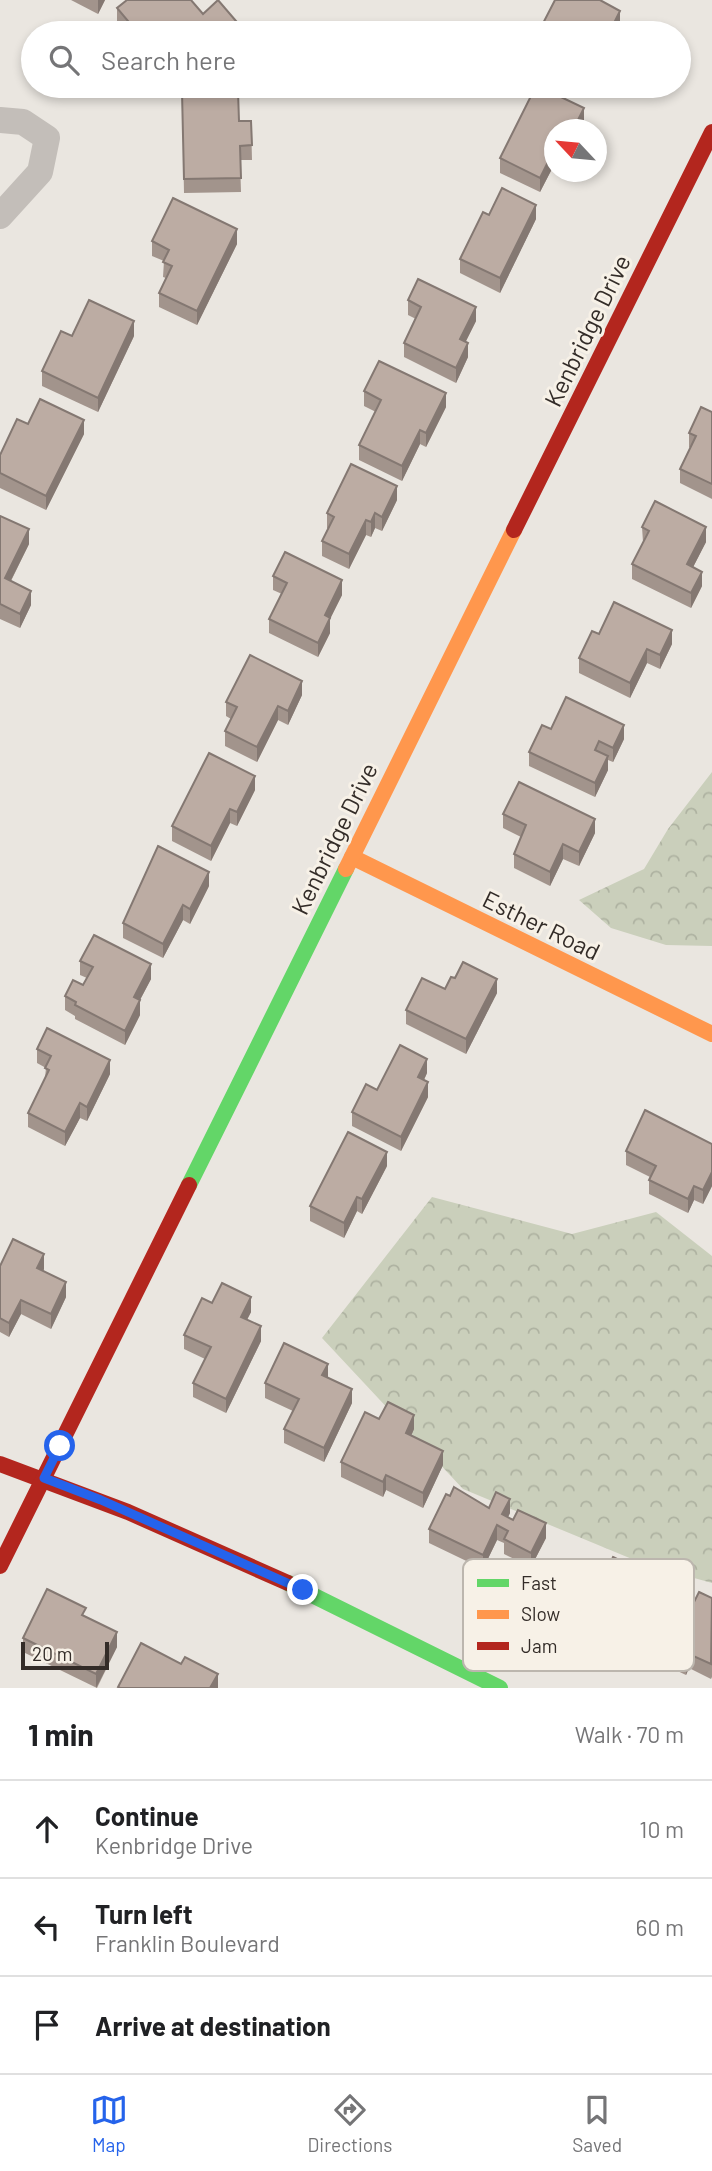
<!DOCTYPE html>
<html lang="en">
<head>
<meta charset="utf-8">
<style>
	body { margin:0; font-family:Barlow,sans-serif; background:#f2f2f2; color:#202124 }
	.compass { position:absolute; left:544px; top:119px; width:63px; height:63px; border-radius:50%; background:#fff; box-shadow:0 4px 10px #0003; rotate:296deg }
	.scale { position:absolute; left:21px; bottom:18px; width:88px; box-sizing:border-box; padding-left:7px; border:4px solid #332c28; border-top:0; font-size:19px; line-height:24px; white-space:nowrap; color:#332c28; -webkit-text-stroke:5px #f7f1e7; paint-order:stroke }
	.stop { position:absolute; width:21px; height:21px; margin:-16px; border:5px solid #2563eb; border-radius:50%; background:#fff }
	.stop.end { background:#2563eb; border-color:#fff; box-shadow:0 2px 7px #0008 }
	.list { margin:0; padding:0; list-style:none }
	h2 { display:flex; justify-content:space-between; align-items:center; height:91px; margin:0; padding:0 28px; font-size:30px }
	h2 small { font-size:23px; font-weight:400; color:#757577 }
	.list li { display:grid; grid-template-columns:46px 1fr auto; gap:21px; align-items:center; box-sizing:border-box; height:98px; padding:0 28px; border-top:2px solid #e0e0e0 }
	.list b { display:block; font-size:26px; white-space:nowrap }
	.list p { margin:0; font-size:23px; white-space:nowrap; color:#757577 }
	.list em { font-size:23px; font-style:normal; color:#757577 }
	.icon { flex:none; width:38px; height:38px; fill:none; stroke:currentColor; stroke-width:2; stroke-linecap:round; stroke-linejoin:round }
	.map { position:relative; flex:none; width:712px; height:1688px; overflow:hidden }
	.search { position:absolute; background:#fff; box-shadow:0 4px 10px #0003; left:21px; right:21px; top:21px; height:77px; display:flex; align-items:center; gap:18px; box-sizing:border-box; padding:0 24px; border-radius:38px; color:#757577; font-size:26px }
	.sheet { height:385px; background:#fff }
	nav { display:flex; justify-content:space-around; align-items:center; box-sizing:border-box; height:98px; border-top:2px solid #e0e0e0; background:#fff; font-size:19px; color:#757577 }
	nav a { display:grid; justify-items:center; gap:4px }
	nav .on { color:#2563eb }
	.map>svg:first-child { display:block }
	.forest { fill:url(#forest-crowns) }
	.lines { fill:none; stroke-linecap:round; stroke-linejoin:round }
	.street { stroke:#c3beb9; stroke-width:26 }
	.fast { stroke:#63d668; stroke-width:16 }
	.slow { stroke:#ff974d; stroke-width:16 }
	.jam { stroke:#b3261e; stroke-width:16 }
	.wall { fill:#a2948c }
	.shaded-wall { fill:#847872 }
	.building { fill:#bcaca3; stroke:#847872; stroke-width:2 }
	.route { stroke:#2563eb; stroke-width:9 }
	.labels { text-anchor:middle; stroke-width:6; stroke-linejoin:round; paint-order:stroke }
	.street-label { font-size:24px; fill:#332c28; stroke:#f7f1e7 }
	.key { fill:#f7f1e7; stroke:#bcb6ae; stroke-width:2 }
	.key-label { font-size:19px; fill:#332c28 }
</style>
</head>
<body>
<div class="map">
<svg width="712" height="1688" viewBox="0 0 712 1688">
	<defs>
		<pattern id="forest-crowns" width="20" height="18" patternUnits="userSpaceOnUse" patternTransform="scale(1.75)"><rect width="20" height="18" fill="#cacfbb"/><path d="M2 6a3 3 0 1 1 6 0M12 15a3 3 0 1 1 6 0" fill="none" stroke="#aeb2a1"/></pattern>
	</defs>
	<rect width="100%" height="100%" fill="#eae6e0"/>
	<g class="forest">
		<polygon points="712,772 712,946 666,945 611,928 579,900 644,869 668,829"/>
		<polygon points="432,1197 572,1234 656,1212 712,1256 712,1583 644,1564 463,1489 322,1338"/>
	</g>
	<g class="lines">
		<polyline class="street" points="0,120 23,122 47,138 40,172 0,216"/>
		<g class="fast">
			<polyline points="189,1185 346,869"/>
			<polyline points="288,1583 500,1688"/>
		</g>
		<g class="slow">
			<polyline points="352,857 712,1034"/>
			<polyline points="346,869 514,530"/>
		</g>
		<g class="jam">
			<polyline points="514,530 712,132"/>
			<polyline points="0,1464 128,1512 288,1583"/>
			<polyline points="0,1566 189,1185"/>
		</g>
	</g>
	<g class="wall">
		<polygon points="71,0 105,0 98,14"/>
		<polygon points="117,8 203,14 236,33 126,33 117,23"/>
		<polygon points="536,86 538,86 584,108 584,123 581,130 555,130 555,163 540,192 500,173 500,158"/>
		<polygon points="182,92 239,121 251,121 252,160 240,160 241,192 184,193"/>
		<polygon points="489,215 536,219 500,293 460,273 460,259"/>
		<polygon points="152,241 237,244 197,325 159,307 159,293 166,278 163,277 164,261 152,256"/>
		<polygon points="408,300 476,321 466,341 468,357 456,383 404,357 404,343 416,319 408,315"/>
		<polygon points="134,336 98,412 42,386 42,371"/>
		<polygon points="364,391 446,407 426,447 420,444 402,481 359,460 359,445 376,412 364,406"/>
		<polygon points="712,412 712,499 680,483 680,469 690,448 689,447 689,433"/>
		<polygon points="28,424 84,434 46,510 0,488 0,455"/>
		<polygon points="397,500 382,531 375,528 371,537 366,535 349,569 322,556 322,541 328,528 327,528 327,513"/>
		<polygon points="0,516 29,544 11,581 31,605 20,628 0,619"/>
		<polygon points="642,527 706,542 693,567 702,586 691,608 632,579 632,564 643,542"/>
		<polygon points="273,576 342,595 330,619 330,633 318,657 269,633 269,619 282,594 273,590"/>
		<polygon points="599,634 672,644 660,669 647,663 630,698 579,673 579,658"/>
		<polygon points="302,695 288,725 278,720 257,762 225,746 225,731 231,719 226,716 226,702"/>
		<polygon points="551,729 624,739 613,762 608,760 608,770 595,797 529,766 529,752"/>
		<polygon points="255,790 237,826 230,823 211,861 172,841 172,826"/>
		<polygon points="503,814 595,833 579,866 563,859 550,886 514,868 514,854 521,837 503,828"/>
		<polygon points="209,886 190,924 183,920 163,958 123,938 123,923"/>
		<polygon points="80,961 151,979 140,1000 140,1015 125,1045 75,1019 75,1016 65,1010 65,996 83,985 87,978 80,975"/>
		<polygon points="445,989 497,993 466,1054 406,1024 406,1010"/>
		<polygon points="37,1049 110,1074 87,1121 80,1118 65,1146 28,1127 28,1113 45,1078 46,1068 37,1063"/>
		<polygon points="427,1073 424,1080 428,1097 401,1151 352,1126 352,1112 377,1090"/>
		<polygon points="712,1144 712,1186 703,1204 694,1200 688,1213 649,1194 649,1180 650,1177 626,1165 626,1151"/>
		<polygon points="387,1166 362,1214 357,1211 344,1238 310,1221 310,1206"/>
		<polygon points="0,1266 44,1269 43,1271 66,1297 51,1329 21,1314 9,1337 0,1332"/>
		<polygon points="212,1303 251,1312 247,1320 261,1341 226,1413 193,1397 193,1383 205,1359 184,1349 184,1335"/>
		<polygon points="328,1378 352,1403 324,1462 284,1443 284,1429 293,1411 265,1398 265,1383"/>
		<polygon points="379,1419 414,1429 411,1436 443,1465 423,1508 386,1490 383,1497 341,1477 341,1462"/>
		<polygon points="489,1508 510,1513 508,1517 546,1538 531,1567 504,1554 504,1543 497,1540 483,1569 429,1543 429,1529"/>
		<polygon points="605,1575 670,1600 648,1646 574,1610 574,1595"/>
		<polygon points="712,1598 712,1677 711,1679 689,1668 686,1675 669,1667 669,1652"/>
		<polygon points="86,1617 117,1647 97,1688 23,1652 23,1638"/>
	</g>
	<g class="shaded-wall">
		<polygon points="98,0 105,0 98,14"/>
		<polygon points="620,11 620,25 616,33 609,33"/>
		<polygon points="236,21 236,33 223,33"/>
		<polygon points="584,108 584,123 581,130 573,130"/>
		<polygon points="555,148 555,163 540,192 540,178"/>
		<polygon points="536,205 536,219 500,293 500,278"/>
		<polygon points="237,229 237,244 197,325 197,311"/>
		<polygon points="476,307 476,321 460,353 460,339"/>
		<polygon points="134,321 134,336 98,412 98,398"/>
		<polygon points="468,343 468,357 456,383 456,368"/>
		<polygon points="446,393 446,407 426,447 426,433"/>
		<polygon points="84,420 84,434 46,510 46,496"/>
		<polygon points="420,430 420,444 402,481 402,466"/>
		<polygon points="397,486 397,500 382,531 382,517"/>
		<polygon points="375,513 375,528 371,537 371,522"/>
		<polygon points="366,520 366,535 349,569 349,554"/>
		<polygon points="706,527 706,542 687,579 687,564"/>
		<polygon points="29,529 29,544 5,592 5,578"/>
		<polygon points="702,572 702,586 691,608 691,593"/>
		<polygon points="342,580 342,595 330,619 330,633 318,657 318,643 325,615"/>
		<polygon points="31,591 31,605 20,628 20,614"/>
		<polygon points="672,630 672,644 660,669 660,655"/>
		<polygon points="647,649 647,663 630,698 630,683"/>
		<polygon points="302,681 302,695 288,725 288,711"/>
		<polygon points="278,706 278,720 257,762 257,747"/>
		<polygon points="624,725 624,739 613,762 613,748"/>
		<polygon points="608,756 608,770 595,797 595,783"/>
		<polygon points="255,776 255,790 237,826 237,812"/>
		<polygon points="230,809 230,823 211,861 211,846"/>
		<polygon points="595,819 595,833 579,866 579,852"/>
		<polygon points="563,844 563,859 550,886 550,872"/>
		<polygon points="209,872 209,886 190,924 190,909"/>
		<polygon points="183,905 183,920 163,958 163,944"/>
		<polygon points="151,964 151,979 134,1011 134,997"/>
		<polygon points="497,979 497,993 466,1054 466,1039"/>
		<polygon points="140,1000 140,1015 125,1045 125,1031"/>
		<polygon points="427,1059 427,1073 418,1092 418,1077"/>
		<polygon points="110,1060 110,1074 87,1121 87,1107"/>
		<polygon points="428,1082 428,1097 401,1151 401,1137"/>
		<polygon points="80,1103 80,1118 65,1146 65,1132"/>
		<polygon points="387,1152 387,1166 362,1214 362,1199"/>
		<polygon points="712,1172 712,1186 703,1204 703,1190"/>
		<polygon points="694,1186 694,1200 688,1213 688,1199"/>
		<polygon points="357,1197 357,1211 344,1238 344,1223"/>
		<polygon points="44,1254 44,1269 37,1283 37,1268"/>
		<polygon points="66,1282 66,1297 51,1329 51,1314"/>
		<polygon points="251,1297 251,1312 241,1331 241,1317"/>
		<polygon points="21,1300 21,1314 9,1337 9,1323"/>
		<polygon points="261,1326 261,1341 226,1413 226,1399"/>
		<polygon points="328,1364 328,1379 322,1375"/>
		<polygon points="352,1389 352,1403 324,1462 324,1448"/>
		<polygon points="414,1415 414,1429 406,1447 406,1433"/>
		<polygon points="443,1451 443,1465 423,1508 423,1493"/>
		<polygon points="386,1475 386,1490 383,1497 383,1482"/>
		<polygon points="510,1499 510,1513 502,1529 502,1514"/>
		<polygon points="546,1523 546,1538 531,1567 531,1553"/>
		<polygon points="497,1525 497,1540 483,1569 483,1555"/>
		<polygon points="670,1585 670,1600 648,1646 648,1631"/>
		<polygon points="117,1632 117,1647 96,1688 96,1674"/>
		<polygon points="689,1654 689,1668 686,1675 686,1660"/>
		<polygon points="218,1674 218,1688 210,1688"/>
	</g>
	<g class="building">
		<polygon points="127,0 191,0 203,14 218,0 236,21 223,33 138,33 117,8"/>
		<polygon points="555,0 600,0 620,11 609,33 538,33"/>
		<polygon points="536,86 538,86 584,108 573,130 555,130 555,148 540,178 500,158"/>
		<polygon points="238,91 239,121 251,121 252,145 240,146 241,178 184,179 182,92"/>
		<polygon points="502,188 536,205 500,278 460,259 483,212 489,215"/>
		<polygon points="173,198 237,229 197,311 159,293 172,266 163,262 169,250 152,241"/>
		<polygon points="418,279 476,307 460,339 468,343 456,368 404,343 421,307 408,300"/>
		<polygon points="89,300 134,321 98,398 42,371 61,331 72,336"/>
		<polygon points="379,361 446,393 426,433 420,430 402,466 359,445 381,400 364,391"/>
		<polygon points="40,399 84,420 46,496 0,473 0,455 17,419 28,424"/>
		<polygon points="701,407 712,412 712,484 680,469 696,436 689,433"/>
		<polygon points="351,464 397,486 382,517 375,513 371,522 366,520 349,554 322,541 334,517 327,513"/>
		<polygon points="655,501 706,527 687,564 702,572 691,593 632,564 649,531 642,527"/>
		<polygon points="0,516 29,529 5,578 31,591 20,614 0,604"/>
		<polygon points="285,552 342,580 325,615 330,618 318,643 269,619 287,583 273,576"/>
		<polygon points="614,602 672,630 660,655 647,649 630,683 579,658 592,631 599,634"/>
		<polygon points="250,655 302,681 288,711 278,706 257,747 225,731 237,707 226,702"/>
		<polygon points="566,697 624,725 613,748 599,741 595,750 608,756 595,783 529,752 542,725 551,729"/>
		<polygon points="209,753 255,776 237,812 230,809 211,846 172,826"/>
		<polygon points="519,782 595,819 579,852 563,844 550,872 514,854 526,825 503,814"/>
		<polygon points="158,846 209,872 190,909 183,905 163,944 123,923"/>
		<polygon points="94,935 151,964 134,997 140,1000 125,1031 75,1005 76,1002 65,996 73,980 83,985 93,967 80,961"/>
		<polygon points="463,962 497,979 466,1039 406,1010 422,978 445,989 451,977 455,978"/>
		<polygon points="47,1028 110,1060 87,1107 80,1103 65,1132 28,1113 49,1070 45,1068 51,1056 37,1049"/>
		<polygon points="400,1045 427,1059 418,1077 428,1082 401,1137 352,1112 366,1084 377,1090"/>
		<polygon points="645,1110 712,1144 712,1172 703,1190 694,1186 688,1199 649,1180 656,1166 626,1151"/>
		<polygon points="348,1132 387,1152 362,1199 357,1197 344,1223 310,1206"/>
		<polygon points="13,1239 44,1254 37,1268 66,1282 51,1314 21,1300 9,1323 0,1318 0,1266"/>
		<polygon points="222,1283 251,1297 241,1317 261,1326 226,1399 193,1383 211,1347 184,1335 202,1298 212,1303"/>
		<polygon points="284,1343 328,1364 322,1375 352,1389 324,1448 284,1429 299,1399 265,1383"/>
		<polygon points="388,1402 414,1415 406,1433 443,1451 423,1493 386,1475 383,1482 341,1462 365,1412 379,1419"/>
		<polygon points="454,1487 489,1508 496,1492 510,1499 502,1514 513,1520 518,1510 546,1523 531,1553 504,1539 508,1531 497,1525 483,1555 429,1529 446,1494 450,1496"/>
		<polygon points="613,1557 670,1585 648,1631 574,1595 588,1567 605,1575"/>
		<polygon points="47,1589 86,1608 82,1615 117,1632 96,1674 23,1638"/>
		<polygon points="699,1592 712,1598 711,1664 689,1654 686,1660 669,1652"/>
		<polygon points="141,1643 181,1664 185,1657 218,1674 210,1688 120,1688 118,1687"/>
	</g>
	<g class="lines">
		<polyline class="route" points="60,1446 44,1478 101,1500 303,1590"/>
	</g>
	<g class="labels">
		<g class="street-label">
			<text transform="translate(588 331) rotate(-64)" y="8">Kenbridge Drive</text>
			<text transform="translate(335 839) rotate(-64)" y="8">Kenbridge Drive</text>
			<text transform="translate(541 926) rotate(26)" y="8">Esther Road</text>
		</g>
	</g>
	<rect x="463" y="1559" width="231" height="112" rx="10" class="key"/>
	<rect x="477" y="1579" width="32" height="8" fill="#63d668"/>
	<rect x="477" y="1610" width="32" height="9" fill="#ff974d"/>
	<rect x="477" y="1642" width="32" height="8" fill="#b3261e"/>
	<g class="key-label">
		<text x="521" y="1590">Fast</text>
		<text x="521" y="1621">Slow</text>
		<text x="521" y="1653">Jam</text>
	</g>
</svg>
<svg class="compass" viewBox="-18 -18 36 36"><path d="M0-13l5 13h-10z" fill="#e53935"/><path d="M0 13l5-13h-10z" fill="#757577"/></svg>
<div class="scale">20 m</div>
<div class="stop" style="left:60px;top:1446px"></div>
<div class="stop end" style="left:303px;top:1590px"></div>
<div class="search"><svg class="icon" aria-label="search" viewBox="0 0 24 24"><circle cx="10" cy="10" r="6"/><path d="M15 15l6 6"/></svg>Search here</div>
</div>
<section class="sheet">
<h2>1 min<small>Walk · 70 m</small></h2>
<ul class="list">
<li><svg class="icon" aria-label="ahead" viewBox="0 0 24 24"><path d="M12 20V5M6 11l6-6 6 6"/></svg><div><b>Continue</b><p>Kenbridge Drive</p></div><em>10 m</em></li>
<li><svg class="icon" aria-label="left" viewBox="0 0 24 24"><path d="M17 20v-9H6M10 6l-5 5 5 5"/></svg><div><b>Turn left</b><p>Franklin Boulevard</p></div><em>60 m</em></li>
<li><svg class="icon" aria-label="arrive" viewBox="0 0 24 24"><path d="M6 21V4h12l-3 4 3 4H6"/></svg><div><b>Arrive at destination</b></div></li>
</ul>
</section>
<nav>
<a class="on"><svg class="icon" aria-label="map" viewBox="0 0 24 24"><path d="M3 6l6-2 6 2 6-2v14l-6 2-6-2-6 2zM9 4v14M15 6v14"/></svg>Map</a>
<a><svg class="icon" aria-label="directions" viewBox="0 0 24 24"><path d="M12 3l9 9-9 9-9-9zM9 14v-3h6M13 9l2 2-2 2"/></svg>Directions</a>
<a><svg class="icon" aria-label="saved" viewBox="0 0 24 24"><path d="M7 4h10v16l-5-4-5 4z"/></svg>Saved</a>
</nav>
</body>
</html>
